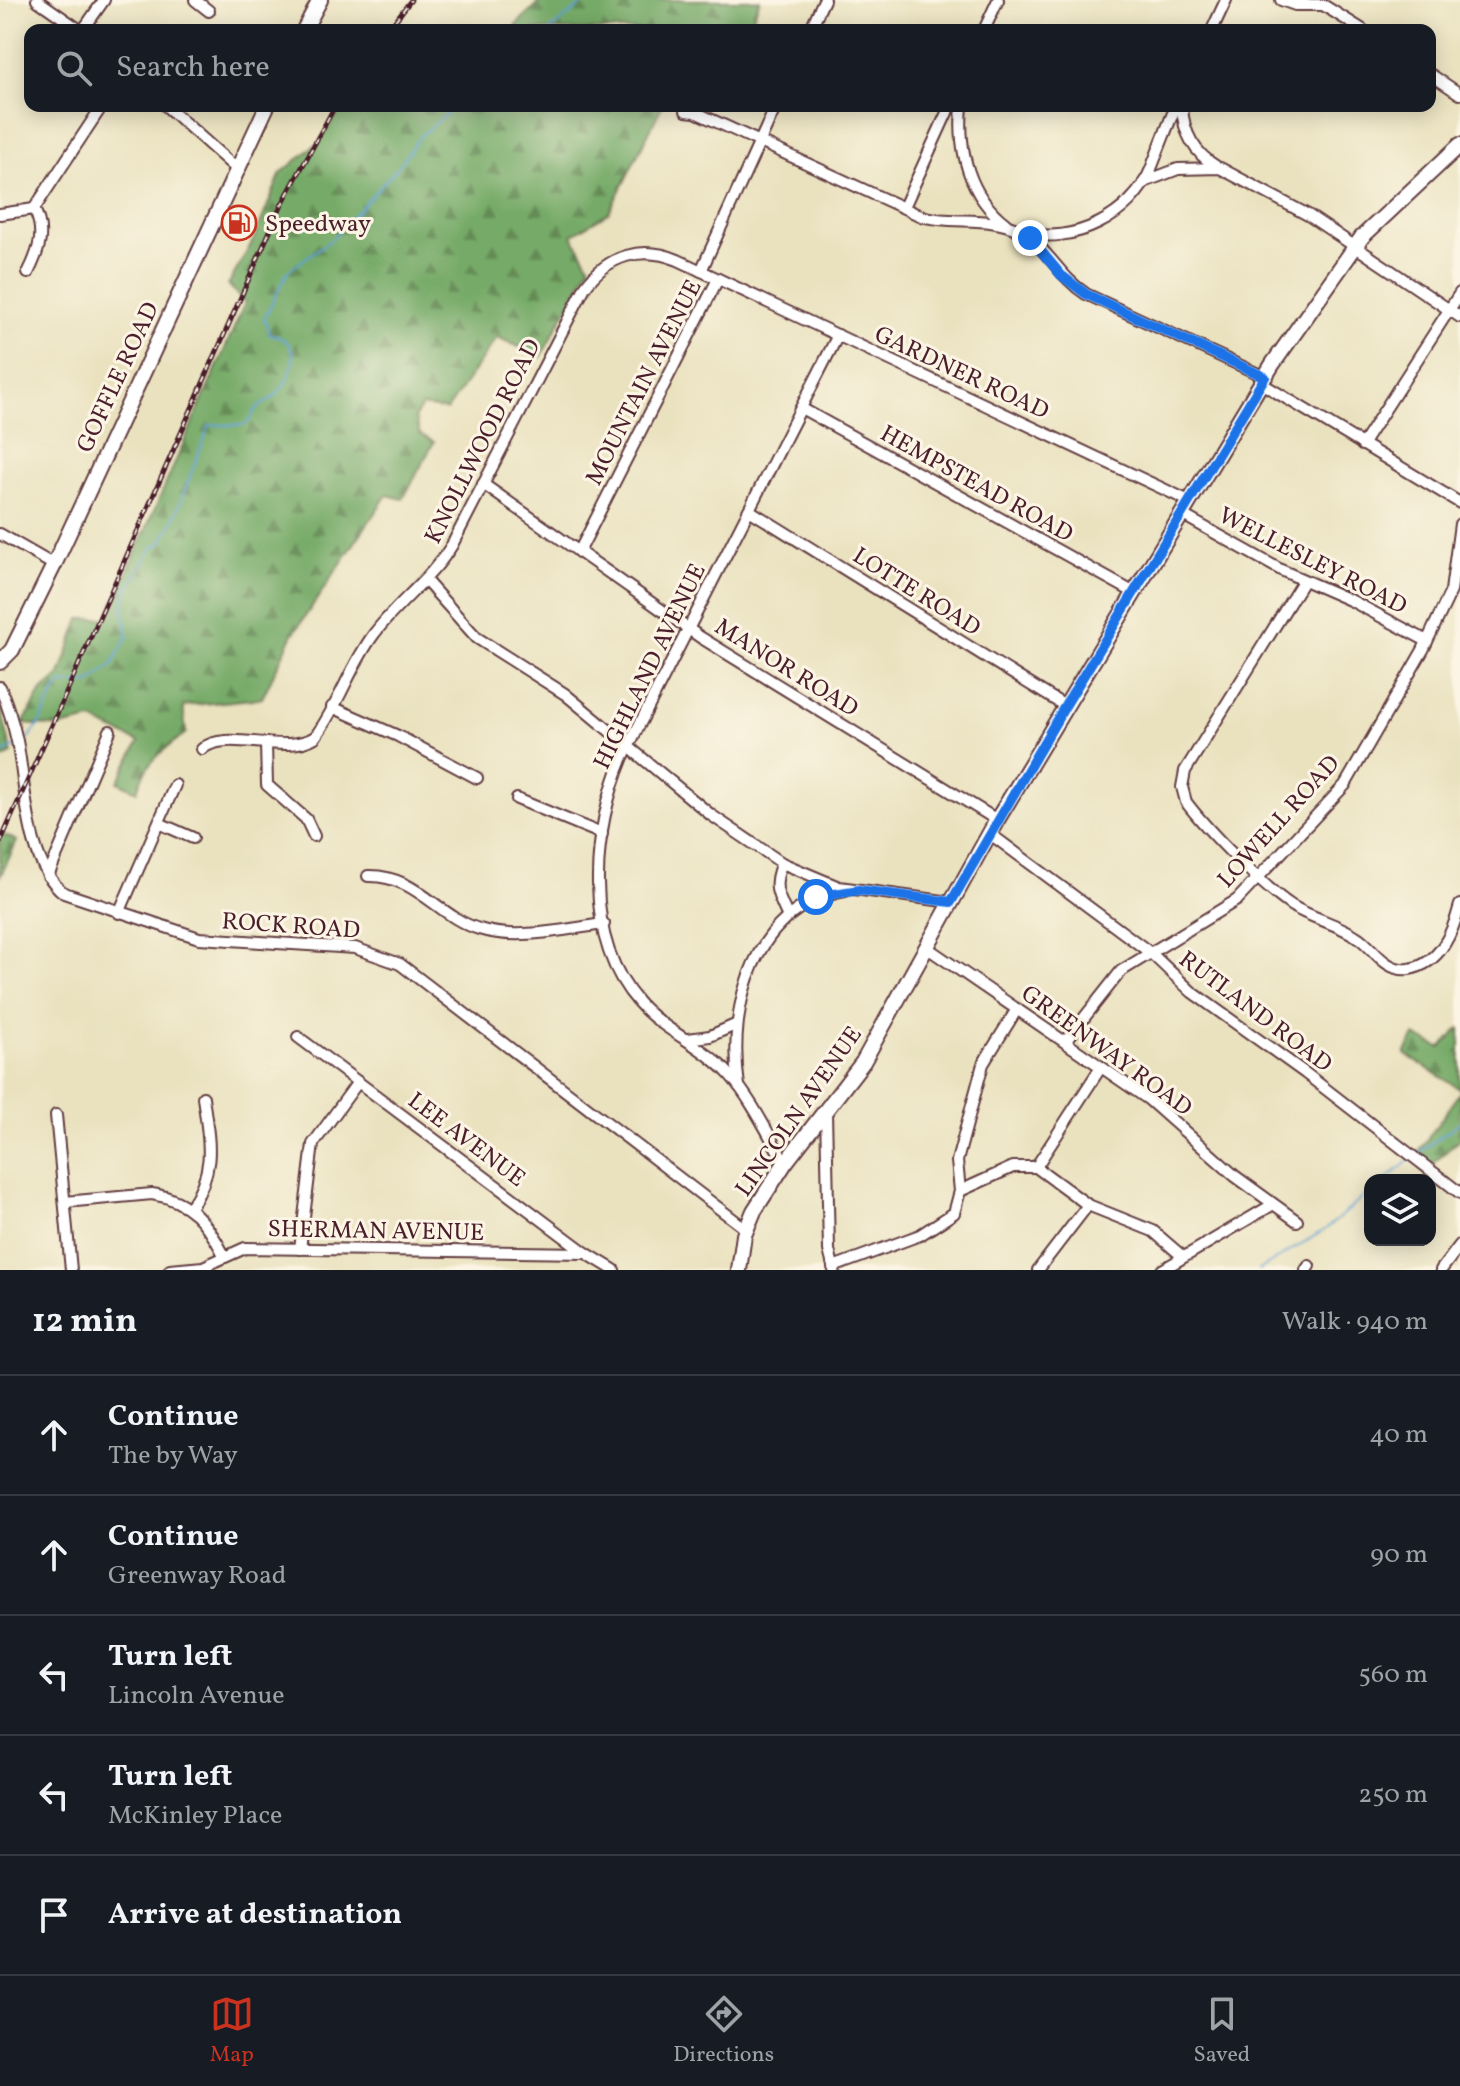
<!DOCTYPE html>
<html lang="en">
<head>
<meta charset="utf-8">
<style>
	body { margin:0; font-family:Vollkorn,serif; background:#20242c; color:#f1f3f6 }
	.controls { position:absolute; right:24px; bottom:24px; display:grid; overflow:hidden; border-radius:16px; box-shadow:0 4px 20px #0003 }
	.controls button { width:72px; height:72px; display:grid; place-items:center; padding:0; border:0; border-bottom:2px solid #363941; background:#171b24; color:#f1f3f6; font:40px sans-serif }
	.stop { position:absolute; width:24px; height:24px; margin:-18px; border:6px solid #1a73e8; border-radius:50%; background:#fff }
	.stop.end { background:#1a73e8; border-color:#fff; box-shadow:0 2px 8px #0008 }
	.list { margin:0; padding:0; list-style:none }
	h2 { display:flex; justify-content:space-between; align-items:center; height:104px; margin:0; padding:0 32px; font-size:34px }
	h2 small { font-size:26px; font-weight:400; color:#9ea1a6 }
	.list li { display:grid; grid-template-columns:52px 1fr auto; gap:24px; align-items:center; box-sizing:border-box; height:120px; padding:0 32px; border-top:2px solid #363941 }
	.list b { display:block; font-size:30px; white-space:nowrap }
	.list p { margin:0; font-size:26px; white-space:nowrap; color:#9ea1a6 }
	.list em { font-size:26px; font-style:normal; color:#9ea1a6 }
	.icon { flex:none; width:44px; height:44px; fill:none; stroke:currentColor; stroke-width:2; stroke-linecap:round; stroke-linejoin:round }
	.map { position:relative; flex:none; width:1460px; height:1270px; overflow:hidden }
	.search { position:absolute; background:#171b24; box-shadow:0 4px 20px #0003; left:24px; right:24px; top:24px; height:88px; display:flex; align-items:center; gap:20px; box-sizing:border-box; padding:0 28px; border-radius:16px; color:#9ea1a6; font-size:30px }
	.sheet { height:704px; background:#171b24 }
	nav { display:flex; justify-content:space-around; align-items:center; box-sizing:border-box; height:112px; border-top:2px solid #363941; background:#171b24; font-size:22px; color:#9ea1a6 }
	nav a { display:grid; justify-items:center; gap:4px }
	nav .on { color:#c8321e }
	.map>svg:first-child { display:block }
	.forest { fill:url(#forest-firs); stroke:#606449; stroke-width:2 }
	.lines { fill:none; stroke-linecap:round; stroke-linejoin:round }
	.stream { stroke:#5ea0d2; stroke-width:2 }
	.minor-casing { stroke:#623c41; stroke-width:14 }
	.major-casing { stroke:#623c41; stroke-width:18 }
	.minor { stroke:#fff; stroke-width:10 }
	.major { stroke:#fff; stroke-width:14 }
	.rail-casing { stroke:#4a1f2b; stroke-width:5 }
	.rail { stroke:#fcf5e5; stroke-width:2; stroke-dasharray:6; stroke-linecap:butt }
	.route { stroke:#1a73e8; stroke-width:10 }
	.labels { text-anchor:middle; stroke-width:6; stroke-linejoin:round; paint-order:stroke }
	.poi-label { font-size:24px; fill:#4a1f2b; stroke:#fcf5e5; text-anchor:start }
	.street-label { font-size:24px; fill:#4a1f2b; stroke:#fcf5e5 }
</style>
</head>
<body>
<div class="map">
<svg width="1460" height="1270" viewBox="0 0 1460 1270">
	<defs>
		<pattern id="forest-firs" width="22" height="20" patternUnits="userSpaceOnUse" patternTransform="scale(2)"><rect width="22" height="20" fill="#76aa67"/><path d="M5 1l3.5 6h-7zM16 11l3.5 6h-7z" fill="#638a55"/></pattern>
	</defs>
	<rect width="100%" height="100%" fill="#fcf5e5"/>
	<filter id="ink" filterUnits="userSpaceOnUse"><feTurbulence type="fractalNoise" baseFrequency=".0125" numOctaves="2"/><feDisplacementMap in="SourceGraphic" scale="16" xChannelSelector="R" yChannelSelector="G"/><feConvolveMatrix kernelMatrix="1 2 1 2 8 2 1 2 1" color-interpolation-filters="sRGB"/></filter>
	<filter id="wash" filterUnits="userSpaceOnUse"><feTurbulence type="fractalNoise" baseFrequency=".006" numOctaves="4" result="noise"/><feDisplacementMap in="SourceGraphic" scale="32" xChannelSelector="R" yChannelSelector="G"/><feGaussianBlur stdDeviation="1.8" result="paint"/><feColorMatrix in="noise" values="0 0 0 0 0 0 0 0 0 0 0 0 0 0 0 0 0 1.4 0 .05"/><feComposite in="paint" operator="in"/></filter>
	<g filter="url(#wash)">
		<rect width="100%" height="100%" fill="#eae2bf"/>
		<g class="forest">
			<polygon points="542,0 760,0 748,30 511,30"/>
			<path d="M342,106H662L609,212L572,235L590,266L541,357L497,337L447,410L422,406L415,417L420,434L434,442L403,499L387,495L292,636L262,698L183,706L186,733C163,750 145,762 137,791L118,782L139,742L92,720L60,727L23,724L42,691L60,675L80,619L107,618L245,303L228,285L254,239L281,173L319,142Z"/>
			<polygon points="0,704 12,754 0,760"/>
			<polygon points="0,833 17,841 0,877"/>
			<polygon points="1460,1028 1460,1089 1405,1054 1415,1036 1441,1048"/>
			<polygon points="1460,1092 1460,1138 1429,1168 1415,1157"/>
		</g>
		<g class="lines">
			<g class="stream">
				<polyline points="550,30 588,0"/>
				<path d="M21,743C44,730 44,703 61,684L90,683L112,665L128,636L123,607L127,590L154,546L160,545L172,524L209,426C220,423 241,427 246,424C251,420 253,412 257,408C264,403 272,400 278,393C295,371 304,342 270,334L264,319L288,271L332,239L398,167L420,136L457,106"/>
				<polyline points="0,756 15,746"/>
				<polyline points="1416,1155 1460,1122"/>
				<polyline points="1385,1180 1411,1159"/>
				<polyline points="1259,1270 1326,1229 1370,1192"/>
			</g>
		</g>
	</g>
	<g filter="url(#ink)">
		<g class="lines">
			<g class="minor-casing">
				<g id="minor">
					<polyline points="37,0 80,30"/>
					<polyline points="195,0 209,11"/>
					<polyline points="1281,0 1295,5 1323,5 1363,30"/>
					<polyline points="83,30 104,0"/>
					<polyline points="810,30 824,0"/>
					<polyline points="984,30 998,0"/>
					<polyline points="1212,30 1226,0"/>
					<polyline points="1430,74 1460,94"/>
					<polyline points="166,106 239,171"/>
					<path d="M962,106C958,151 969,196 1006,224"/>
					<path d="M1182,106C1183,133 1194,153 1217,167"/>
					<path d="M686,111L695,112L921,216C953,225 989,215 1018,230C1046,245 1059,277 1086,294L1265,377"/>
					<polyline points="1144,182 1178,169 1220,168 1308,215 1460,317"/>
					<polyline points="904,207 950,106"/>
					<polyline points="34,209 102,106"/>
					<polyline points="0,214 34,209"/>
					<path d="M1024,232C1072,246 1132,216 1151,169C1159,148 1167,127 1176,106"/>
					<polyline points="701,271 776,106"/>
					<path d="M28,273C39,251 46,232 34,209"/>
					<polyline points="1261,383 1460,503"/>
					<polyline points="801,408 1133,592"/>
					<polyline points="1362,445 1460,293"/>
					<polyline points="483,484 700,637 997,820"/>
					<polyline points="749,510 1065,706"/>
					<polyline points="1181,514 1281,570 1352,601 1427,641"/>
					<polyline points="0,534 54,565"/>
					<polyline points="579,552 718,279"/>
					<polyline points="425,580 477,638 565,694 711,815 782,863 839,887 951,902"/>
					<path d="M1303,581L1185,771L1182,787L1186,802C1208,831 1262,886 1292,906C1313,919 1339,924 1359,938C1375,950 1386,972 1409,969C1441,964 1453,931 1460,905"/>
					<path d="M0,687C7,704 13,722 17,741C26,785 26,864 64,893L199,938L355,948L400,964L746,1229"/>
					<polyline points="332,707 398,736 477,778"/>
					<polyline points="266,743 267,785 306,819 314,836"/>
					<path d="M202,749C226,728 285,756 315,737C339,705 350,666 374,634C398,602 431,579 452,545L585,287C608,255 642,245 678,260L1189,501"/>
					<polyline points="517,799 602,834"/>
					<polyline points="159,823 193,838"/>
					<polyline points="989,833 1152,954 1192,992 1305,1073 1460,1193"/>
					<path d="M782,863C772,885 777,894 787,915"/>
					<polyline points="48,876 110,731"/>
					<path d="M368,876C417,875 438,917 479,929C516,941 566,929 604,924"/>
					<polyline points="119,913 175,785"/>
					<polyline points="926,947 1148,1099 1235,1176 1297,1221"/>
					<polyline points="298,1037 586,1253 614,1270"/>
					<polyline points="688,1039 710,1036 735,1025"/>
					<polyline points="1065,1042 1121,971 1237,900 1345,785 1423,650 1451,591 1460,524"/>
					<path d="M739,1086C727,1005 754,907 845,891"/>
					<polyline points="826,1111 829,1250 834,1270"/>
					<polyline points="56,1115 71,1270"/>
					<path d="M785,1163C768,1134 752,1100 730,1075C703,1045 665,1032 639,1003C582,939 592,830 623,757L838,335"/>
					<polyline points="1036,1167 1101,1067"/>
					<polyline points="960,1191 1013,1167 1036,1167 1088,1205 1153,1231 1182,1256"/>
					<path d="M65,1202L152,1194C190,1200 207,1222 224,1255"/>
					<path d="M190,1208C217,1168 209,1142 203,1097"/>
					<polyline points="300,1249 313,1144 358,1082"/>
					<polyline points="833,1267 920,1235 954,1213 960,1191 957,1161 983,1064 1017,1009"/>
					<polyline points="170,1270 203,1267 245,1248 586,1253"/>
					<polyline points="1038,1270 1088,1205"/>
					<polyline points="1162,1270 1272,1205"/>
					<polyline points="1306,1270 1309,1266"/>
					<polyline points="1441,1270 1460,1245"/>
				</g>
			</g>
			<g class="major-casing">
				<g id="major">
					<polyline points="304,30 320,0"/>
					<polyline points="0,662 12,650 54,565 267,106"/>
					<polyline points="739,1270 744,1235 754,1211 785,1163 863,1062 997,820 1272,365 1362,237 1460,145"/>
				</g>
			</g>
			<use href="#minor" class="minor"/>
			<use href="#major" class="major"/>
			<g class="rail-casing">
				<g id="rail">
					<polyline points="388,30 411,0"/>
					<polyline points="0,843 281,206 335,106"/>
				</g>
			</g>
			<use href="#rail" class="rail"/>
		</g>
	</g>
	<g class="lines" filter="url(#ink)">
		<polyline class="route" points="816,897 859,890 951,902 1065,706 1265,377 1086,294 1061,275 1030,238"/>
	</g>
	<defs>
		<g id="fuel-ring" transform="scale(1.8)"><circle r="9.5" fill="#fcf5e5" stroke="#c8321e" stroke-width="1.5"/><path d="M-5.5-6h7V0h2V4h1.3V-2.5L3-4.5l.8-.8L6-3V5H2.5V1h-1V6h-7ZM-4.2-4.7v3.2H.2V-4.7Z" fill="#c8321e"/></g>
	</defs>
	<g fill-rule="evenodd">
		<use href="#fuel-ring" x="239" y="223"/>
	</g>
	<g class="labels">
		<g class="poi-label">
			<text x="265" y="231">Speedway</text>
		</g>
		<g class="street-label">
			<text transform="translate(962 372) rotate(25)" y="8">GARDNER ROAD</text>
			<text transform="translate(117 377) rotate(-65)" y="8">GOFFLE ROAD</text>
			<text transform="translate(643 382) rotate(-63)" y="8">MOUNTAIN AVENUE</text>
			<text transform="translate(482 441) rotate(-63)" y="8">KNOLLWOOD ROAD</text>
			<text transform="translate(977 483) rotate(29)" y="8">HEMPSTEAD ROAD</text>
			<text transform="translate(1313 560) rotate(27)" y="8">WELLESLEY ROAD</text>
			<text transform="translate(917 591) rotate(32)" y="8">LOTTE ROAD</text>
			<text transform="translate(649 666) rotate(-64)" y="8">HIGHLAND AVENUE</text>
			<text transform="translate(787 667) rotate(32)" y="8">MANOR ROAD</text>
			<text transform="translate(1278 821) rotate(-48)" y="8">LOWELL ROAD</text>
			<text transform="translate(291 925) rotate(4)" y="8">ROCK ROAD</text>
			<text transform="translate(1256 1011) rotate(37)" y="8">RUTLAND ROAD</text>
			<text transform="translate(1107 1050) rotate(36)" y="8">GREENWAY ROAD</text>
			<text transform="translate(798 1111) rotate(-55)" y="8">LINCOLN AVENUE</text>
			<text transform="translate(467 1139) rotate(37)" y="8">LEE AVENUE</text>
			<text transform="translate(376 1230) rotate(1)" y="8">SHERMAN AVENUE</text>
		</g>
	</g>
</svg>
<div class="controls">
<button><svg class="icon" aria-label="layers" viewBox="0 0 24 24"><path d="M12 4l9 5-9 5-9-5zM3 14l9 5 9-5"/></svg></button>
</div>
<div class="stop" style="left:816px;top:897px"></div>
<div class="stop end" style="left:1030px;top:238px"></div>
<div class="search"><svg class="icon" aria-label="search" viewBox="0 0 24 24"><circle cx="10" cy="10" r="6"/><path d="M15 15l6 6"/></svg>Search here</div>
</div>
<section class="sheet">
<h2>12 min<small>Walk · 940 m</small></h2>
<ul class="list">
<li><svg class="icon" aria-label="ahead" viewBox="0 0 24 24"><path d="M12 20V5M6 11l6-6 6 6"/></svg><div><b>Continue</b><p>The by Way</p></div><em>40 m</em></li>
<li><svg class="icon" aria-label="ahead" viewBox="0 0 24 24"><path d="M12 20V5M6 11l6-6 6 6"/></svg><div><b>Continue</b><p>Greenway Road</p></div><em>90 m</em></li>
<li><svg class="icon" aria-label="left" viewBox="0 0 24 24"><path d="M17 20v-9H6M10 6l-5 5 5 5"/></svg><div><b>Turn left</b><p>Lincoln Avenue</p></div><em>560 m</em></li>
<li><svg class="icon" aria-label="left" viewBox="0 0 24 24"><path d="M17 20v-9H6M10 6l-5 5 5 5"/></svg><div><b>Turn left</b><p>McKinley Place</p></div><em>250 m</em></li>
<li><svg class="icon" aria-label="arrive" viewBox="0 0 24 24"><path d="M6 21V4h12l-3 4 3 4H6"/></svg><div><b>Arrive at destination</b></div></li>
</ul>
</section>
<nav>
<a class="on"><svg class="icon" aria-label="map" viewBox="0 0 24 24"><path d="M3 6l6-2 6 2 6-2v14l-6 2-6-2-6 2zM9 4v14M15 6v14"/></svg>Map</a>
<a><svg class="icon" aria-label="directions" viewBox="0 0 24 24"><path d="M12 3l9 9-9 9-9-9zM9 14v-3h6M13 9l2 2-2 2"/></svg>Directions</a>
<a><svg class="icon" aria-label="saved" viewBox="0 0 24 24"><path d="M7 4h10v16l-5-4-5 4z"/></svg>Saved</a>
</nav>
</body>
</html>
